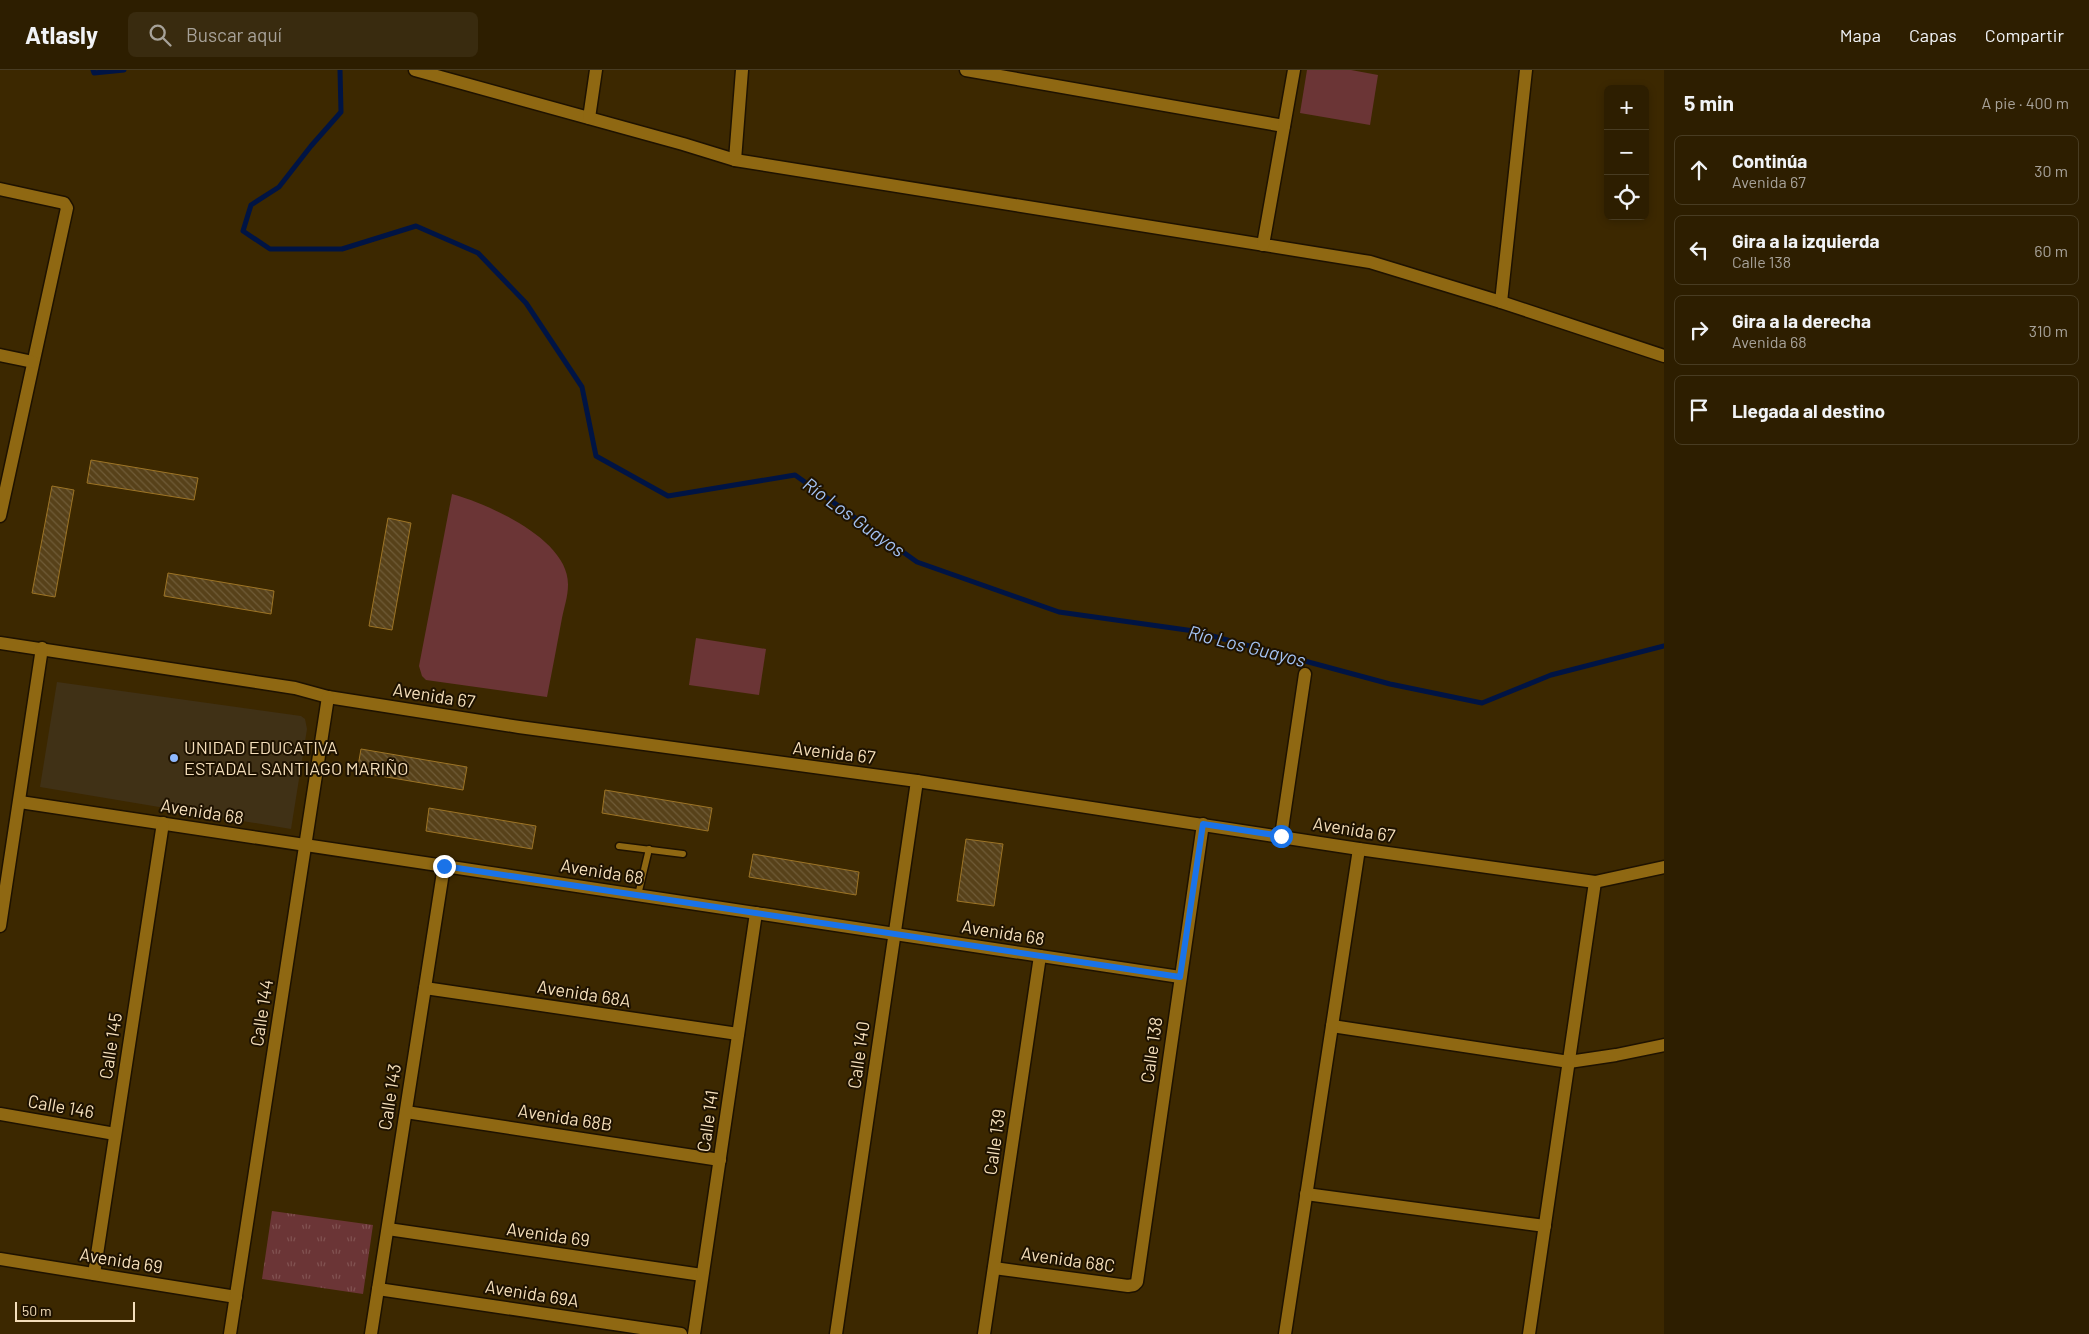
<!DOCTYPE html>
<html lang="es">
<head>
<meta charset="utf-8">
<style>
	body { margin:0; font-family:Barlow,sans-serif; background:#392b0f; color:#f1f3f6 }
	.controls { position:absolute; right:15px; top:15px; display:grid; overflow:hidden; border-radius:8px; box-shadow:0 2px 8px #0003 }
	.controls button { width:45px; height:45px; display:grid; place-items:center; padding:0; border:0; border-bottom:1px solid #483c22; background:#2d1e00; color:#f1f3f6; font:25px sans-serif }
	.scale { position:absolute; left:15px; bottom:12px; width:120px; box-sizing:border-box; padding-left:5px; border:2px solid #f5dfbb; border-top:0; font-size:14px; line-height:18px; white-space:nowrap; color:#f5dfbb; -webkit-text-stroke:4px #1e1200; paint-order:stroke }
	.stop { position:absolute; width:15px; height:15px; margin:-11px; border:4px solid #1a73e8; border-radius:50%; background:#fff }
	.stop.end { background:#1a73e8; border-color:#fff; box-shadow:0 1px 5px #0008 }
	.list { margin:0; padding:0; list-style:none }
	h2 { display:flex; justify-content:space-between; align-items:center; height:65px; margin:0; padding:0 20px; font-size:21px }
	h2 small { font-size:16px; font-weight:400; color:#a7a299 }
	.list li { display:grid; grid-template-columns:32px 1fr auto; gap:15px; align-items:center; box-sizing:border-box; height:70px; margin:0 10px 10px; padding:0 10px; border:1px solid #483c22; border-radius:8px }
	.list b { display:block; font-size:19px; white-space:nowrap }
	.list p { margin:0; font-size:16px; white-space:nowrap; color:#a7a299 }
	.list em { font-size:16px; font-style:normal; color:#a7a299 }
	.icon { flex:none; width:28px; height:28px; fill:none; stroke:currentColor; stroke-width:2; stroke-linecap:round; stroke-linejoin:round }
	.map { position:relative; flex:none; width:1664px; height:1264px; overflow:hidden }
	header { display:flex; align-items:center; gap:30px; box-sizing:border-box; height:70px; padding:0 25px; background:#2d1e00; border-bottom:1px solid #483c22 }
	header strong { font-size:24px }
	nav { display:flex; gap:28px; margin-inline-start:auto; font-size:18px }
	.search { width:350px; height:45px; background:#392b0f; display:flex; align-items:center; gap:12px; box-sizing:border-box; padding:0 18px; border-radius:8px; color:#a7a299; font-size:19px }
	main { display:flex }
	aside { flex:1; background:#2d1e00 }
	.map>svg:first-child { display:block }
	.built { fill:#403116 }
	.park { fill:url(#park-tufts) }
	.pitch { fill:#6b3536 }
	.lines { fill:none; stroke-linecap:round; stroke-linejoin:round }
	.stream { stroke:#001444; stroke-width:5 }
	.building { fill:url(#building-back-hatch); stroke:#9d7425 }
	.lane-casing { stroke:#1e1200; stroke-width:9 }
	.street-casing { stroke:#1e1200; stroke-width:15 }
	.lane { stroke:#8f6812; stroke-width:6 }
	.street { stroke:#8f6812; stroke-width:12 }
	.route { stroke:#1a73e8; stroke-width:6 }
	.poi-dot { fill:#8fb8fd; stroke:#1e1200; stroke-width:2 }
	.labels { text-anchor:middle; stroke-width:4; stroke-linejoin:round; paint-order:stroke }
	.street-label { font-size:18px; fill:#f5dfbb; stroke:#1e1200 }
	.poi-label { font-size:18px; fill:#f5dfbb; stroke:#1e1200; text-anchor:start }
	.water-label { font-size:19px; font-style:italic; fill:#a4c2f2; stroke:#1e1200 }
</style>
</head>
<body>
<header>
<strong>Atlasly</strong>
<div class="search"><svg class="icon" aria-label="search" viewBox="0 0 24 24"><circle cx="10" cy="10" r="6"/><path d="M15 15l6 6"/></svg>Buscar aquí</div>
<nav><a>Mapa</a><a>Capas</a><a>Compartir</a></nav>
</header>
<main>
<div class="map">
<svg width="1664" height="1264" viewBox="0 0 1664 1264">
	<defs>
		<pattern id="park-tufts" width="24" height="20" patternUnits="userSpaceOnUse" patternTransform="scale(1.25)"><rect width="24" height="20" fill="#6b3536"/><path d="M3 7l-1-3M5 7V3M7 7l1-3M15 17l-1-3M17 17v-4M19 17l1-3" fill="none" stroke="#815251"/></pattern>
		<pattern id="building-back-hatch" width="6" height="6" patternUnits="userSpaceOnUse" patternTransform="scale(1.25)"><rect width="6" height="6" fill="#574119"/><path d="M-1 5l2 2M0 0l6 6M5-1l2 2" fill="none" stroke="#705c38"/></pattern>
	</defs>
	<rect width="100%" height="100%" fill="#3c2800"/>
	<polygon class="built" points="57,612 301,646 305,649 307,659 291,759 40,717"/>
	<polygon class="park" points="272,1141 373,1155 363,1224 262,1209"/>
	<g class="pitch">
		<polygon points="1307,0 1351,0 1378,5 1370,55 1300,43"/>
		<path d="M452,424C488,434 569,469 568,515C568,526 564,538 562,548C557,575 552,601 547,627L426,610L422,606L419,596Z"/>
		<polygon points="696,568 766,579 759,625 689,615"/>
	</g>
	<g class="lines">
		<g class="stream">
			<polyline points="93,0 94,3 124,0"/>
			<polyline points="340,0 341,42 311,76 279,117 251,135 243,161 270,179 342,179 416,156 478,183 526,233 582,317 596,386 668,426 795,405 917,492 1059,542 1194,561 1390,614 1482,633 1551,605 1664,576"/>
		</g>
	</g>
	<g class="building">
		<polygon points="91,390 198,408 194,430 87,413"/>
		<polygon points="52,416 74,420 55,527 32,523"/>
		<polygon points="388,448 411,453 392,560 369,556"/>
		<polygon points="168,503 274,521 271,544 164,526"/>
		<polygon points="361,679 467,697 463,720 357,702"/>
		<polygon points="605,720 712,738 708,761 602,743"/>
		<polygon points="429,738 536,756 532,779 426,761"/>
		<polygon points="966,769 1003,774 994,836 957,831"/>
		<polygon points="753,784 859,802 856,825 749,807"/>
	</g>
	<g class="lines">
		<g class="lane-casing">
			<g id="lane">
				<polyline points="619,776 683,784"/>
				<polyline points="638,825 649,779"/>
			</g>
		</g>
		<g class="street-casing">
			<g id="street">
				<polyline points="415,0 683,74 735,90 1370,192 1501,232 1664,286"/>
				<polyline points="966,0 1284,56"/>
				<polyline points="589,48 596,0"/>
				<polyline points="735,90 742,0"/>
				<polyline points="0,119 64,133 67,138 0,446"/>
				<polyline points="1263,175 1294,0"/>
				<polyline points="1501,232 1526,0"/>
				<polyline points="0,285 33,292"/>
				<polyline points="0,573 295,618 328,627 519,657 917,711 1359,779 1595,812 1664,797"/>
				<polyline points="20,732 1180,907"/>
				<polyline points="1281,766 1305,604"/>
				<polyline points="0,856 42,578"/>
				<polyline points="425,918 738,964"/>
				<polyline points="1332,956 1569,992 1616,985 1664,975"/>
				<polyline points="406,1042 720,1090"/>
				<polyline points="0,1044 115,1064"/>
				<polyline points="1306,1124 1545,1156"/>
				<polyline points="388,1159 702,1205"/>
				<polyline points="0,1189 236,1227"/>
				<polyline points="994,1198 1128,1216 1134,1215 1137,1212 1203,754"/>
				<polyline points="94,1204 163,753"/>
				<polyline points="378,1219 681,1264"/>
				<polyline points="230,1264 328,627"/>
				<polyline points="371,1264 444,796"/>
				<polyline points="694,1264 756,843"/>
				<polyline points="836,1264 917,711"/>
				<polyline points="984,1264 1040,886"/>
				<polyline points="1285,1264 1359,779"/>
				<polyline points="1529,1264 1595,812"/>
			</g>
		</g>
		<use href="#lane" class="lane"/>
		<use href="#street" class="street"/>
	</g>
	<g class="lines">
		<polyline class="route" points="444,796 1180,907 1203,754 1281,766"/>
	</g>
	<circle class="poi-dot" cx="174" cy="688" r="5"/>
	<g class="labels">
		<g class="street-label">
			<text transform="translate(434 626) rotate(9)" y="6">Avenida 67</text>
			<text transform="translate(834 683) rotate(7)" y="6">Avenida 67</text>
			<text transform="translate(202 742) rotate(9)" y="6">Avenida 68</text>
			<text transform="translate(1354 760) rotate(9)" y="6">Avenida 67</text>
			<text transform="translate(602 802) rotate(9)" y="6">Avenida 68</text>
			<text transform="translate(1003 863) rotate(9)" y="6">Avenida 68</text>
			<text transform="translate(584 924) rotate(9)" y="6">Avenida 68A</text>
			<text transform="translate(262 943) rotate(-81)" y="6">Calle 144</text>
			<text transform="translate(111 976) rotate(-81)" y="6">Calle 145</text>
			<text transform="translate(1152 980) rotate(-82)" y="6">Calle 138</text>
			<text transform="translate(859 985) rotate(-82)" y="6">Calle 140</text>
			<text transform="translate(390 1027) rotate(-81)" y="6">Calle 143</text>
			<text transform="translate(61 1037) rotate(10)" y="6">Calle 146</text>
			<text transform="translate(565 1048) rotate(9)" y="6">Avenida 68B</text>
			<text transform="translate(708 1051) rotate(-82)" y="6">Calle 141</text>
			<text transform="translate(995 1072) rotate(-82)" y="6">Calle 139</text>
			<text transform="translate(548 1165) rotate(8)" y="6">Avenida 69</text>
			<text transform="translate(1068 1190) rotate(8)" y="6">Avenida 68C</text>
			<text transform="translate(121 1191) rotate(9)" y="6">Avenida 69</text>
			<text transform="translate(532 1224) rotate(9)" y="6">Avenida 69A</text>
		</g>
		<g class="poi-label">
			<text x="184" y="684">UNIDAD EDUCATIVA<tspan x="184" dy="21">ESTADAL SANTIAGO MARIÑO</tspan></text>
		</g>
		<g class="water-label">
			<text transform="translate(854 447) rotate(36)" y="7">Río Los Guayos</text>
			<text transform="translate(1247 576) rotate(14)" y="7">Río Los Guayos</text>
		</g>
	</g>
</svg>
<div class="controls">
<button>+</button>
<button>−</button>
<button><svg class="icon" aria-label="locate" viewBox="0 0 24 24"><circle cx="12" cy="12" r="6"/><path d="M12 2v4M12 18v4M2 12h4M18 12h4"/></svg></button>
</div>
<div class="scale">50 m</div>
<div class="stop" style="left:1281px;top:766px"></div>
<div class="stop end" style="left:444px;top:796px"></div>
</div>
<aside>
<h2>5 min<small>A pie · 400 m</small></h2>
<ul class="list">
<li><svg class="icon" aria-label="ahead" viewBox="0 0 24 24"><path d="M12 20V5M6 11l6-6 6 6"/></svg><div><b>Continúa</b><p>Avenida 67</p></div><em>30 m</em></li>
<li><svg class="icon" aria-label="left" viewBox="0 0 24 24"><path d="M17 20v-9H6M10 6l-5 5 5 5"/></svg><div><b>Gira a la izquierda</b><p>Calle 138</p></div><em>60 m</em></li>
<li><svg class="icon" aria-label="right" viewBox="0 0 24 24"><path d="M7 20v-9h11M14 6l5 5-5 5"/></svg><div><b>Gira a la derecha</b><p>Avenida 68</p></div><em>310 m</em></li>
<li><svg class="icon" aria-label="arrive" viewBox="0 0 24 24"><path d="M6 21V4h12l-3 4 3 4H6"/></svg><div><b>Llegada al destino</b></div></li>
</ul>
</aside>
</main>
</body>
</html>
